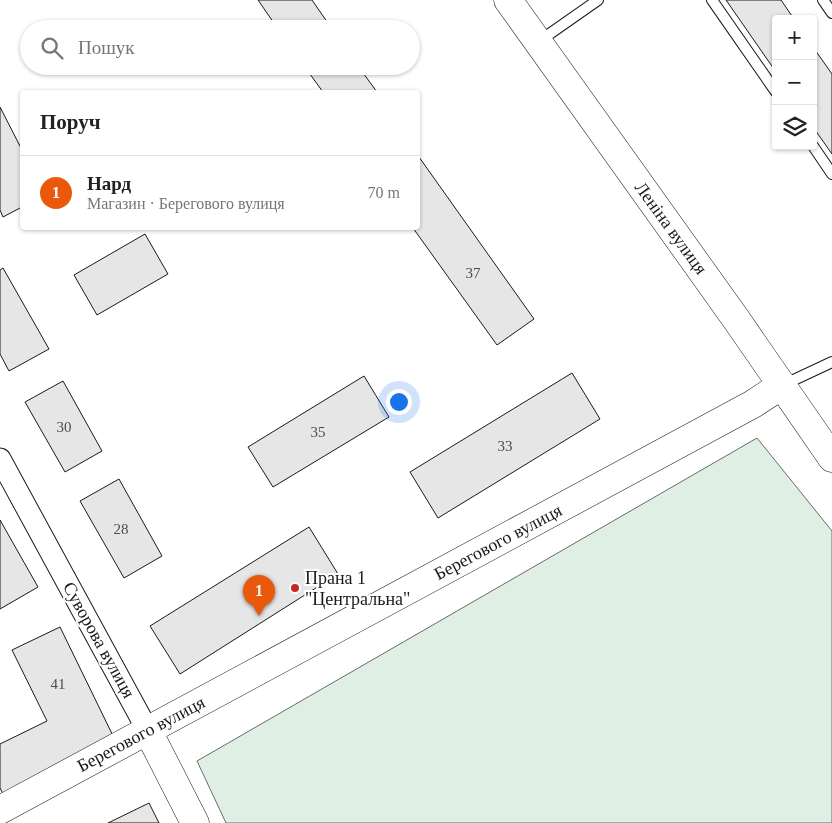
<!DOCTYPE html>
<html lang="uk">
<head>
<meta charset="utf-8">
<style>
	body { margin:0; font-family:"Times New Roman",serif; background:#f2f2f2; color:#222 }
	.controls { position:absolute; right:15px; top:15px; display:grid; overflow:hidden; border-radius:5px; box-shadow:0 1px 4px #0004 }
	.controls button { width:45px; height:45px; display:grid; place-items:center; padding:0; border:0; border-bottom:1px solid #e0e0e0; background:#fff; color:#222; font:25px sans-serif }
	.you { position:absolute; left:398px; top:401px; width:18px; height:18px; margin:-12px; border:4px solid #fff; border-radius:50%; background:#1a73e8; box-shadow:0 0 0 8px #1a73e833 }
	.badge { display:grid; place-items:center; width:32px; height:32px; border-radius:50%; background:#ea580c; color:#fff; font-size:16px; font-weight:700 }
	.pin { position:absolute; translate:-50% -41px; filter:drop-shadow(0 1px 2px #0008) }
	.pin::after { content:''; position:absolute; top:26px; width:18px; height:15px; background:inherit; clip-path:polygon(0 0,100% 0,50% 100%) }
	.list { margin:0; padding:0; list-style:none }
	h2 { display:flex; justify-content:space-between; align-items:center; height:65px; margin:0; padding:0 20px; font-size:21px }
	h2 small { font-size:16px; font-weight:400; color:#767676 }
	.list li { display:grid; grid-template-columns:32px 1fr auto; gap:15px; align-items:center; box-sizing:border-box; height:75px; padding:0 20px; border-top:1px solid #e0e0e0 }
	.list b { display:block; font-size:19px; white-space:nowrap }
	.list p { margin:0; font-size:16px; white-space:nowrap; color:#767676 }
	.list em { font-size:16px; font-style:normal; color:#767676 }
	.icon { flex:none; width:28px; height:28px; fill:none; stroke:currentColor; stroke-width:2; stroke-linecap:round; stroke-linejoin:round }
	.map { position:relative; flex:none; width:832px; height:823px; overflow:hidden }
	.search { position:absolute; background:#fff; box-shadow:0 1px 4px #0004; left:20px; top:20px; width:400px; height:55px; display:flex; align-items:center; gap:12px; box-sizing:border-box; padding:0 18px; border-radius:28px; color:#767676; font-size:19px }
	.panel { position:absolute; background:#fff; box-shadow:0 1px 4px #0004; left:20px; top:90px; width:400px; height:140px; border-radius:5px }
	.map>svg:first-child { display:block }
	.green { fill:#e0efe3; stroke:#6a6a6a }
	.building { fill:#e6e6e6; stroke:#1a1a1a }
	.lines { fill:none; stroke-linecap:round; stroke-linejoin:round }
	.lane-casing { stroke:#1a1a1a; stroke-width:12 }
	.street-casing { stroke:#1a1a1a; stroke-width:23 }
	.secondary-casing { stroke:#1a1a1a; stroke-width:29 }
	.primary-casing { stroke:#1a1a1a; stroke-width:29 }
	.lane { stroke:#fff; stroke-width:10 }
	.street { stroke:#fff; stroke-width:21 }
	.secondary { stroke:#fff; stroke-width:28 }
	.primary { stroke:#fff; stroke-width:28 }
	.poi-dot { fill:#c62828; stroke:#fff; stroke-width:2 }
	.labels { text-anchor:middle; stroke-width:4; stroke-linejoin:round; paint-order:stroke }
	.number-label { font-size:15px; fill:#4d4d4d }
	.street-label { font-size:18px; fill:#1a1a1a; stroke:#fff }
	.poi-label { font-size:18px; fill:#1a1a1a; stroke:#fff; text-anchor:start }
</style>
</head>
<body>
<div class="map">
<svg width="832" height="823" viewBox="0 0 832 823">
	<rect width="100%" height="100%" fill="#fff"/>
	<polygon class="green" points="757,438 832,531 832,823 226,823 197,761"/>
	<g class="building">
		<polygon points="258,0 312,0 332,29 278,29"/>
		<polygon points="726,0 781,0 794,19 776,19 776,72"/>
		<polygon points="813,47 832,74 832,154 813,127"/>
		<polygon points="304,66 358,66 377,92 323,92"/>
		<polygon points="0,107 22,150 22,207 3,217 0,210"/>
		<polygon points="419,157 534,319 497,345 413,228 418,228 418,158"/>
		<polygon points="145,234 168,274 97,315 74,275"/>
		<polygon points="3,268 49,349 9,371 0,354 0,270"/>
		<polygon points="572,373 600,419 438,518 410,472"/>
		<polygon points="364,376 389,417 273,487 248,447"/>
		<polygon points="63,381 102,451 65,472 25,402"/>
		<polygon points="119,479 162,556 124,578 80,501"/>
		<polygon points="0,520 38,587 0,609"/>
		<polygon points="309,527 338,574 180,674 150,626"/>
		<polygon points="60,627 116,742 4,796 0,788 0,744 47,721 12,650"/>
		<polygon points="149,803 159,823 108,823"/>
	</g>
	<g class="lines">
		<g class="lane-casing">
			<g id="lane">
				<polyline points="712,0 776,92"/>
				<polyline points="823,0 832,13"/>
				<polyline points="538,42 598,0"/>
				<polyline points="813,146 832,174"/>
				<polyline points="783,385 832,362"/>
			</g>
		</g>
		<g class="street-casing">
			<polyline id="street" points="0,459 148,731"/>
		</g>
		<g class="secondary-casing">
			<g id="secondary">
				<polyline points="148,731 195,823"/>
				<polyline points="0,810 753,404 782,385"/>
			</g>
		</g>
		<g class="primary-casing">
			<polyline id="primary" points="508,0 736,319 832,458"/>
		</g>
		<use href="#lane" class="lane"/>
		<use href="#street" class="street"/>
		<use href="#secondary" class="secondary"/>
		<use href="#primary" class="primary"/>
	</g>
	<circle class="poi-dot" cx="295" cy="588" r="5"/>
	<g class="labels">
		<g class="number-label">
			<text x="473" y="278">37</text>
			<text x="64" y="432">30</text>
			<text x="318" y="437">35</text>
			<text x="505" y="451">33</text>
			<text x="121" y="534">28</text>
			<text x="58" y="689">41</text>
		</g>
		<g class="street-label">
			<text transform="translate(671 228) rotate(54)" y="6">Леніна вулиця</text>
			<text transform="translate(498 542) rotate(-28)" y="6">Берегового вулиця</text>
			<text transform="translate(99 640) rotate(61)" y="6">Суворова вулиця</text>
			<text transform="translate(141 734) rotate(-28)" y="6">Берегового вулиця</text>
		</g>
		<g class="poi-label">
			<text x="305" y="584">Прана 1<tspan x="305" dy="21">"Центральна"</tspan></text>
		</g>
	</g>
</svg>
<div class="controls">
<button>+</button>
<button>−</button>
<button><svg class="icon" aria-label="layers" viewBox="0 0 24 24"><path d="M12 4l9 5-9 5-9-5zM3 14l9 5 9-5"/></svg></button>
</div>
<div class="you"></div>
<div class="pin badge" style="left:259px;top:616px">1</div>
<div class="search"><svg class="icon" aria-label="search" viewBox="0 0 24 24"><circle cx="10" cy="10" r="6"/><path d="M15 15l6 6"/></svg>Пошук</div>
<section class="panel">
<h2>Поруч<small></small></h2>
<ul class="list">
<li><span class="badge">1</span><div><b>Нард</b><p>Магазин · Берегового вулиця</p></div><em>70 m</em></li>
</ul>
</section>
</div>
</body>
</html>
